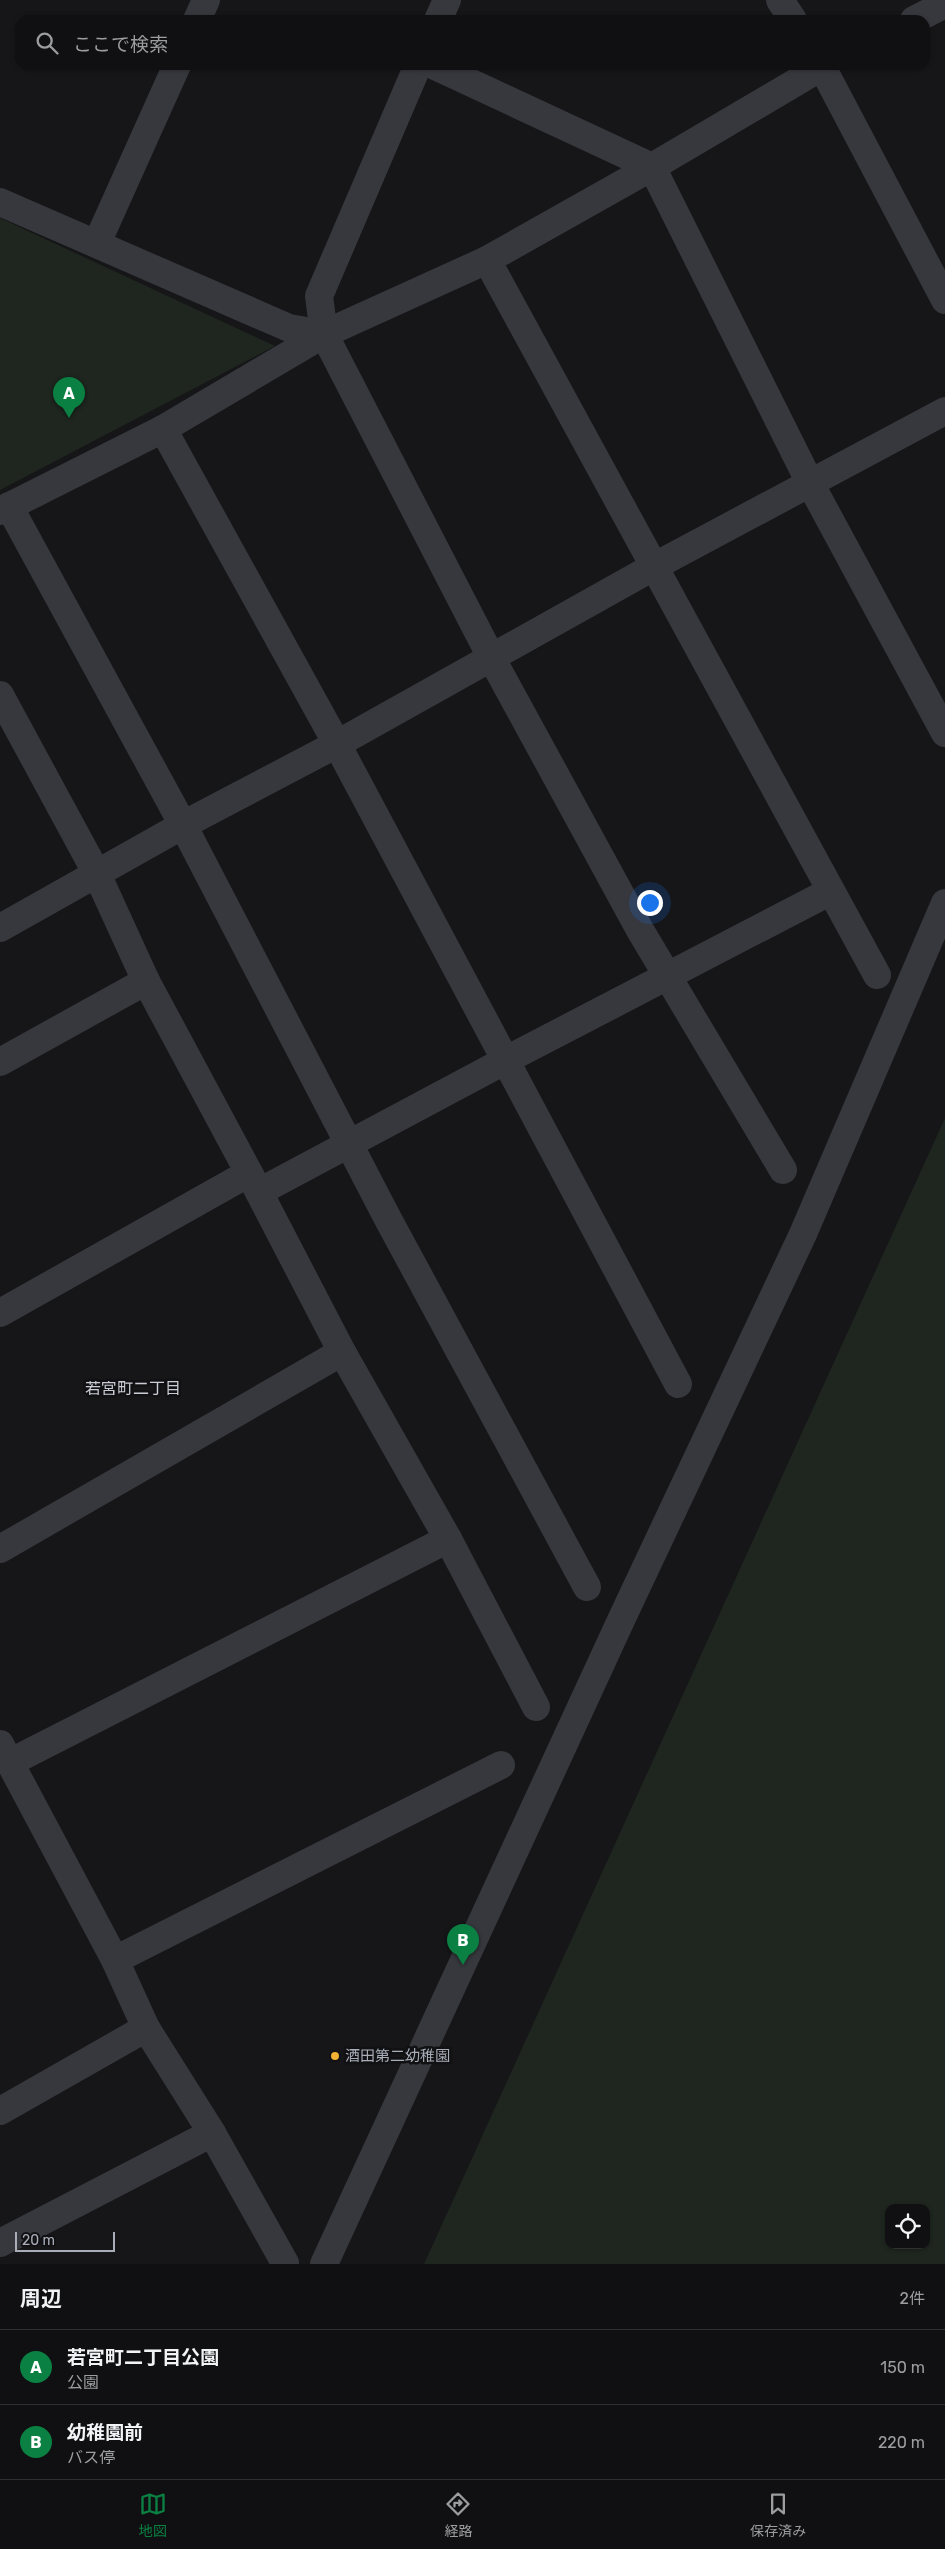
<!DOCTYPE html>
<html lang="ja">
<head>
<meta charset="utf-8">
<style>
	body { margin:0; font-family:Rubik,"Noto Sans JP",sans-serif; background:#19191b; color:#f1f3f6 }
	.controls { position:absolute; right:15px; bottom:15px; display:grid; overflow:hidden; border-radius:10px; box-shadow:0 1px 4px #0004 }
	.controls button { width:45px; height:45px; display:grid; place-items:center; padding:0; border:0; border-bottom:1px solid #303032; background:#101012; color:#f1f3f6; font:25px sans-serif }
	.scale { position:absolute; left:15px; bottom:12px; width:100px; box-sizing:border-box; padding-left:5px; border:2px solid #a8adb8; border-top:0; font-size:14px; line-height:18px; white-space:nowrap; color:#a8adb8; -webkit-text-stroke:4px #111113; paint-order:stroke }
	.you { position:absolute; left:649px; top:902px; width:18px; height:18px; margin:-12px; border:4px solid #fff; border-radius:50%; background:#1a73e8; box-shadow:0 0 0 8px #1a73e833 }
	.badge { display:grid; place-items:center; width:32px; height:32px; border-radius:50%; background:#0b8043; color:#fff; font-size:16px; font-weight:700 }
	.pin { position:absolute; translate:-50% -41px; filter:drop-shadow(0 1px 2px #0008) }
	.pin::after { content:''; position:absolute; top:26px; width:18px; height:15px; background:inherit; clip-path:polygon(0 0,100% 0,50% 100%) }
	.list { margin:0; padding:0; list-style:none }
	h2 { display:flex; justify-content:space-between; align-items:center; height:65px; margin:0; padding:0 20px; font-size:21px }
	h2 small { font-size:16px; font-weight:400; color:#9c9d9f }
	.list li { display:grid; grid-template-columns:32px 1fr auto; gap:15px; align-items:center; box-sizing:border-box; height:75px; padding:0 20px; border-top:1px solid #303032 }
	.list b { display:block; font-size:19px; white-space:nowrap }
	.list p { margin:0; font-size:16px; white-space:nowrap; color:#9c9d9f }
	.list em { font-size:16px; font-style:normal; color:#9c9d9f }
	.icon { flex:none; width:28px; height:28px; fill:none; stroke:currentColor; stroke-width:2; stroke-linecap:round; stroke-linejoin:round }
	.map { position:relative; flex:none; width:945px; height:2264px; overflow:hidden }
	.search { position:absolute; background:#101012; box-shadow:0 1px 4px #0004; left:15px; right:15px; top:15px; height:55px; display:flex; align-items:center; gap:12px; box-sizing:border-box; padding:0 18px; border-radius:15px; color:#9c9d9f; font-size:19px }
	.sheet { height:215px; background:#101012 }
	nav { display:flex; justify-content:space-around; align-items:center; box-sizing:border-box; height:70px; border-top:1px solid #303032; background:#101012; font-size:14px; color:#9c9d9f }
	nav a { display:grid; justify-items:center; gap:2px }
	nav .on { color:#0b8043 }
	.map>svg:first-child { display:block }
	.green { fill:#1e261f; fill-rule:evenodd }
	.lines { fill:none; stroke-linecap:round; stroke-linejoin:round }
	.minor { stroke:#37383d; stroke-width:28 }
	.poi-dot { fill:#f2b134; stroke:#111113; stroke-width:2 }
	.labels { text-anchor:middle; stroke-width:5; stroke-linejoin:round; paint-order:stroke }
	.poi-label { font-size:15px; fill:#a8adb8; stroke:#111113; text-anchor:start }
	.neighbourhood-label { font-size:16px; fill:#c9ccd4; stroke:#111113 }
</style>
</head>
<body>
<div class="map">
<svg width="945" height="2264" viewBox="0 0 945 2264">
	<rect width="100%" height="100%" fill="#161618"/>
	<g class="green">
		<polygon points="0,218 275,346 0,490"/>
		<path d="M945,1118V2264H424ZM889,2208H926V2245H889Z"/>
	</g>
	<g class="lines">
		<g class="minor">
			<polyline points="780,0 793,20"/>
			<polyline points="197,20 206,0"/>
			<polyline points="438,20 447,0"/>
			<polyline points="914,20 945,4"/>
			<polyline points="418,65 319,296 324,334 491,657 640,930 783,1170"/>
			<polyline points="433,65 652,167 810,483 945,733"/>
			<polyline points="821,65 945,300"/>
			<polyline points="0,202 289,328 324,334"/>
			<polyline points="97,243 177,65"/>
			<polyline points="487,260 877,975"/>
			<polyline points="163,429 337,744 678,1384"/>
			<polyline points="9,506 183,825 388,1219 587,1587"/>
			<polyline points="0,511 163,429 324,334 487,260 652,167 825,65"/>
			<polyline points="0,695 97,874 146,981"/>
			<polyline points="0,928 183,825 337,744 655,566 945,411"/>
			<polyline points="0,1062 146,981 249,1173"/>
			<polyline points="259,1192 506,1060 831,891"/>
			<polyline points="0,1313 249,1173 342,1352 448,1539 11,1762"/>
			<polyline points="448,1539 536,1707"/>
			<polyline points="0,1549 342,1352"/>
			<polyline points="0,1744 115,1960 146,2028 212,2133 285,2263"/>
			<polyline points="115,1960 501,1765"/>
			<polyline points="0,2111 146,2028"/>
			<polyline points="0,2243 212,2133"/>
			<polyline points="324,2264 622,1618 803,1234 945,903"/>
		</g>
	</g>
	<circle class="poi-dot" cx="335" cy="2056" r="5"/>
	<g class="labels">
		<g class="poi-label">
			<text x="345" y="2061">酒田第二幼稚園</text>
		</g>
		<g class="neighbourhood-label">
			<text x="133" y="1394">若宮町二丁目</text>
		</g>
	</g>
</svg>
<div class="controls">
<button><svg class="icon" aria-label="locate" viewBox="0 0 24 24"><circle cx="12" cy="12" r="6"/><path d="M12 2v4M12 18v4M2 12h4M18 12h4"/></svg></button>
</div>
<div class="scale">20 m</div>
<div class="you"></div>
<div class="pin badge" style="left:69px;top:418px">A</div>
<div class="pin badge" style="left:463px;top:1965px">B</div>
<div class="search"><svg class="icon" aria-label="search" viewBox="0 0 24 24"><circle cx="10" cy="10" r="6"/><path d="M15 15l6 6"/></svg>ここで検索</div>
</div>
<section class="sheet">
<h2>周辺<small>2件</small></h2>
<ul class="list">
<li><span class="badge">A</span><div><b>若宮町二丁目公園</b><p>公園</p></div><em>150 m</em></li>
<li><span class="badge">B</span><div><b>幼稚園前</b><p>バス停</p></div><em>220 m</em></li>
</ul>
</section>
<nav>
<a class="on"><svg class="icon" aria-label="map" viewBox="0 0 24 24"><path d="M3 6l6-2 6 2 6-2v14l-6 2-6-2-6 2zM9 4v14M15 6v14"/></svg>地図</a>
<a><svg class="icon" aria-label="directions" viewBox="0 0 24 24"><path d="M12 3l9 9-9 9-9-9zM9 14v-3h6M13 9l2 2-2 2"/></svg>経路</a>
<a><svg class="icon" aria-label="saved" viewBox="0 0 24 24"><path d="M7 4h10v16l-5-4-5 4z"/></svg>保存済み</a>
</nav>
</body>
</html>
